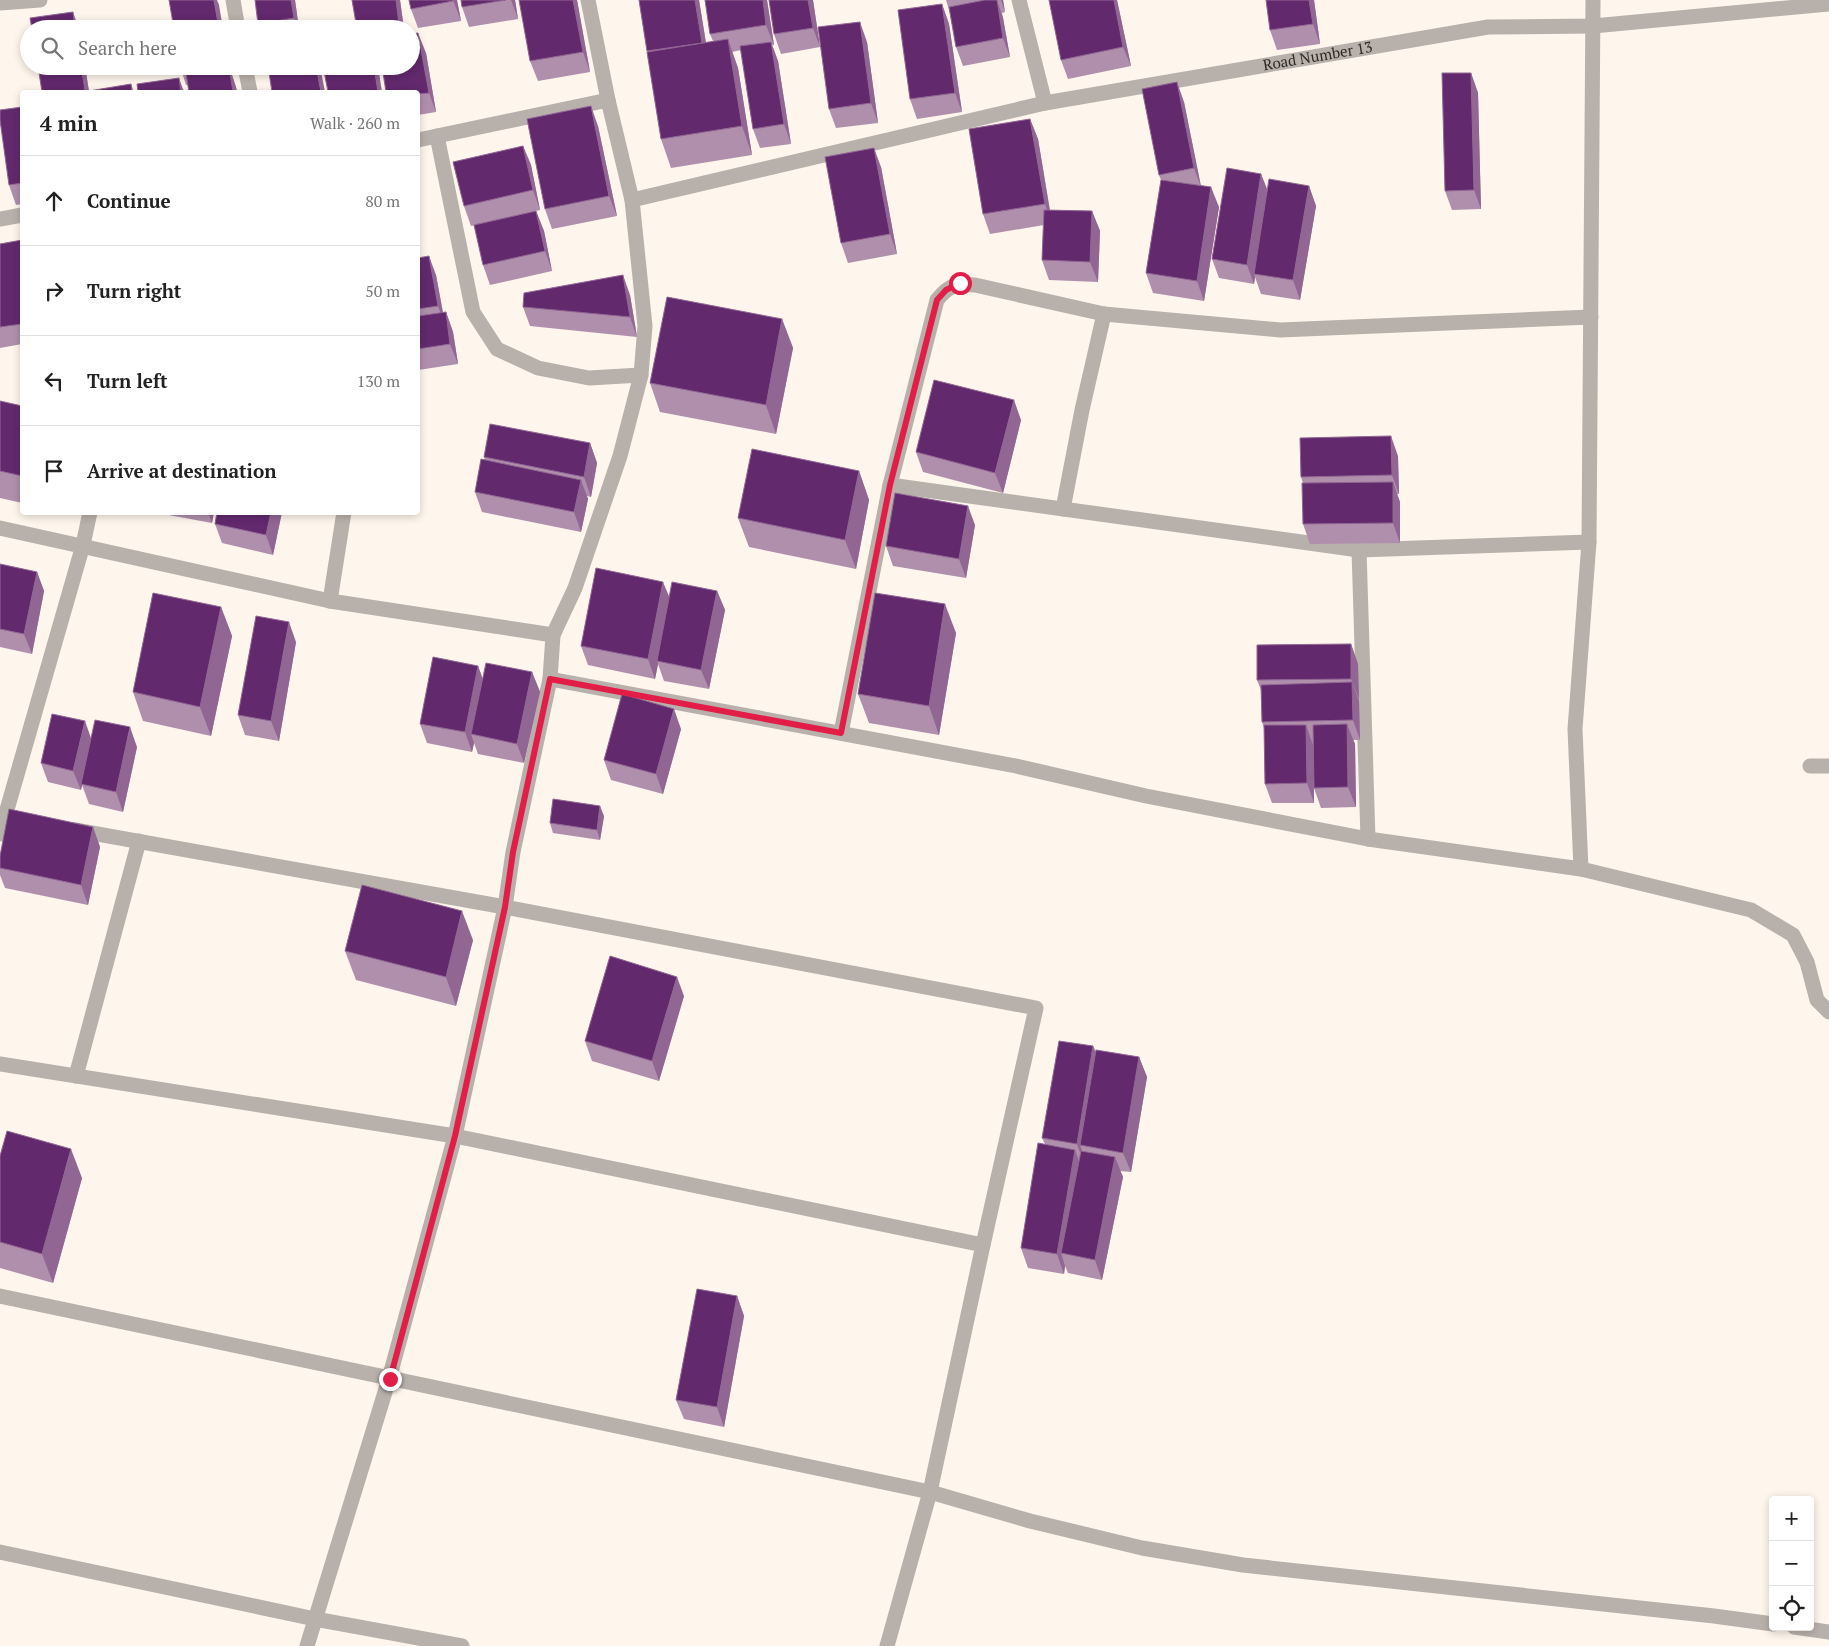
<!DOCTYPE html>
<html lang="en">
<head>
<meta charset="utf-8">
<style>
	body { margin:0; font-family:"PT Serif",serif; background:#f2f2f2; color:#222 }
	.controls { position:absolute; right:15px; bottom:15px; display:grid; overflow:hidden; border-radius:5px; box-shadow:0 2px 8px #0003 }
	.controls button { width:45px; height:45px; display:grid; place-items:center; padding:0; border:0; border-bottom:1px solid #e0e0e0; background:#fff; color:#222; font:25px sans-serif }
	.stop { position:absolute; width:15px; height:15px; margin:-11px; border:4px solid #e11d48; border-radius:50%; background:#fff }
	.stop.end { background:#e11d48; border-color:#fff; box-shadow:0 1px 5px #0008 }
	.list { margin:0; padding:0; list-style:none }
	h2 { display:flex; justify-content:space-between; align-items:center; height:65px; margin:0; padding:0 20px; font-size:21px }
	h2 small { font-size:16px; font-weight:400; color:#767676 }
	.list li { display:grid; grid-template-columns:32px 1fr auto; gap:15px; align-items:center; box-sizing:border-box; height:90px; padding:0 20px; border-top:1px solid #e0e0e0 }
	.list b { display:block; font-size:19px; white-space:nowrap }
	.list em { font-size:16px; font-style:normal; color:#767676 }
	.icon { flex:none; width:28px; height:28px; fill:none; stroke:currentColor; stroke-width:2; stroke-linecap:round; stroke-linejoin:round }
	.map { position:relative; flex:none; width:1829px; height:1646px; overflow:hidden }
	.search { position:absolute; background:#fff; box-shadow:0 2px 8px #0003; left:20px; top:20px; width:400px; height:55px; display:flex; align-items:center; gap:12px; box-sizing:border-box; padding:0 18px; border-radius:28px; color:#767676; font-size:19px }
	.panel { position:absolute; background:#fff; box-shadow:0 2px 8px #0003; left:20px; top:90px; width:400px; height:425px; border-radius:5px }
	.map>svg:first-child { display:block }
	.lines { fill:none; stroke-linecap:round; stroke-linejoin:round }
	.street { stroke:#b8b0ab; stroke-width:15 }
	.wall { fill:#b08fac }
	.shaded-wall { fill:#916693 }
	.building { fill:#62296d; stroke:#916693 }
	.route { stroke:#e11d48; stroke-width:6 }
	.labels { text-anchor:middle; stroke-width:5; stroke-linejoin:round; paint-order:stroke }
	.street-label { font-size:15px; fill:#2e2923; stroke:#fff }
</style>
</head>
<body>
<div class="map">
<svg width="1829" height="1646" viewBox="0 0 1829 1646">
	<rect width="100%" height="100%" fill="#fef5ec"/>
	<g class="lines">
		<g class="street">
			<polyline points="233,0 238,29"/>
			<polyline points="1019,0 1045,103"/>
			<polyline points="0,3 40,0"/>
			<polyline points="245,66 250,92"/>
			<polyline points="437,136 473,312 497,349 538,368 589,378 641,375"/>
			<polyline points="418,140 608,100"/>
			<path id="s1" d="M632,200L1045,103L1488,27L1593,26L1829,4"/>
			<polyline points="0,219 22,215"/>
			<polyline points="890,485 1359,550 1589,542"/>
			<polyline points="1063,509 1082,410 1104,314"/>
			<polyline points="0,528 330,601 553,635 575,588 620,456 641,375 645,326 632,200 608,100 588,0"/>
			<polyline points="1359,550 1368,839"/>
			<polyline points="330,601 344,512"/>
			<polyline points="550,679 1016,766 1146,796 1368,839 1581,869 1751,910 1793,935 1807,962 1817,1000 1829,1012"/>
			<path d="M841,733L890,485L937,300C949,285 956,283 975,285L1104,314L1280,330L1591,317"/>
			<polyline points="1810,766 1829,766"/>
			<polyline points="0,816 28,821"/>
			<polyline points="75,830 505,907 1036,1008 983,1245 930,1492 887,1646"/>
			<polyline points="0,834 83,545 90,512"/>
			<polyline points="1581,869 1575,729 1589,542 1593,0"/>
			<polyline points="0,1064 455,1136 983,1245"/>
			<polyline points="76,1076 139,841"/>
			<polyline points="0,1296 930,1492 1030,1521 1142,1548 1243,1565 1714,1616 1773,1624"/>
			<polyline points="0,1552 315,1619 462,1646"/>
			<polyline points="1794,1627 1829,1632"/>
			<polyline points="307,1646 389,1379 455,1136 505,907 513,852 550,679 553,635"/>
		</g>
	</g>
	<g class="wall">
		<polygon points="295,0 299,29 260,29 258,24"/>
		<polygon points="352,0 400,0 404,29 357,29"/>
		<polygon points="409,0 457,0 461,21 418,28 411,9"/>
		<polygon points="461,0 515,0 518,19 469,27 462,7"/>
		<polygon points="577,0 590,72 538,81 530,61"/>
		<polygon points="639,0 699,0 706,42 713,41 710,34 705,0 767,0 774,45 772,45 778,61 791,144 760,148 753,129 741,50 732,52 738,68 752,155 671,168 661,139"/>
		<polygon points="769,0 813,0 820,47 781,54 774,34"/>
		<polygon points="946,0 1003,0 1005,12 1002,13 1003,18 1010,57 963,66 956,47 950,13"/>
		<polygon points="1117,0 1131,66 1068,79 1061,60"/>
		<polygon points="1266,0 1314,0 1320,44 1277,50 1270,30"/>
		<polygon points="942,4 949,24 962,112 917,119 910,99"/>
		<polygon points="867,42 878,123 836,128 829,109"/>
		<polygon points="426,53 436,112 418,115 418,92"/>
		<polygon points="38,66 85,66 89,91 131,84 134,92 42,92"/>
		<polygon points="180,66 229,66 236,87 237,92 189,92 188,85 186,85"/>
		<polygon points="1471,73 1478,93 1481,209 1452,210 1445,191"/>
		<polygon points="1184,102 1201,186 1219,207 1204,301 1153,293 1146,273 1161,180 1159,175"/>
		<polygon points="22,107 22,204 16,205 9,185"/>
		<polygon points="1030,119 1038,139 1050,210 1092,211 1100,231 1098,282 1049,280 1042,260 1044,225 990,234 983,214"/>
		<polygon points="598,126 617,216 552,229 545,209"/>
		<polygon points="523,146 531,165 540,210 471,226 464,206"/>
		<polygon points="881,167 897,254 848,263 841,243"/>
		<polygon points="1261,174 1267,190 1309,186 1316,206 1300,300 1261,294 1255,277 1254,284 1219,278 1212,259"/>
		<polygon points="536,211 544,231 552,271 490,285 483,265"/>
		<polygon points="22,240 22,344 0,348 0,244"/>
		<polygon points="418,258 436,275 443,312 446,312 453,332 458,364 418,370"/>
		<polygon points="630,295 637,337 530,326 523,307"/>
		<polygon points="782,319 793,348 776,434 660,412 650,383"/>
		<polygon points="0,401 22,406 22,503 0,498"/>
		<polygon points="1021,420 1003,493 923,472 916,452"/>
		<polygon points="590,443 597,463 591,497 587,496 588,499 581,532 482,512 475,492 485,460 484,457"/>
		<polygon points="1398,456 1399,494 1397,494 1400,502 1400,543 1310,544 1303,524 1303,483 1301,477"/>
		<polygon points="859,471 869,500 856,569 749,547 738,518"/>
		<polygon points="152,512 214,512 212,523"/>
		<polygon points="217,512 282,512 273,555 222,543 215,524"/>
		<polygon points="975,525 966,578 893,566 886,546"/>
		<polygon points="0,564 37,572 44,591 32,654 0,647"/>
		<polygon points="717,591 725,610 709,689 664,681 658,664 655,679 588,665 581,646 669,597"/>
		<polygon points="221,607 232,636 211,736 143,721 133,692"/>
		<polygon points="956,633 939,735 869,723 858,694"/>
		<polygon points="296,642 279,741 245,735 238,715"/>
		<polygon points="1351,644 1358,664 1359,699 1359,701 1360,740 1353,740 1355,744 1356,807 1321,808 1314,788 1314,763 1314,803 1272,803 1265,784 1264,728 1262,722 1261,690 1257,680"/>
		<polygon points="478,666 483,679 532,672 540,692 524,763 478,754 474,743 472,752 427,743 420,724"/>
		<polygon points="681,729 663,794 611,780 604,760"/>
		<polygon points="91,739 137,747 123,812 89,804 82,785 81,790 48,782 41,763"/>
		<polygon points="604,816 600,840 553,833 550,823"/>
		<polygon points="93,827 100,847 88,905 5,888 0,875 0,856"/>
		<polygon points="473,940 456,1006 356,980 345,951"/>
		<polygon points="684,996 659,1081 592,1061 585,1041"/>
		<polygon points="1093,1046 1096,1052 1139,1057 1147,1077 1131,1172 1120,1171 1123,1177 1102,1280 1068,1273 1065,1266 1064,1274 1028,1268 1021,1248 1045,1144 1042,1138"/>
		<polygon points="0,1156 82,1178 53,1283 0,1268"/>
		<polygon points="737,1296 744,1316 724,1427 684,1419 676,1400"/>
	</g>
	<g class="shaded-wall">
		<polygon points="214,0 217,0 219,5 223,29 219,29"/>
		<polygon points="291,0 295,0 299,29 298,29 294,18"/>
		<polygon points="396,0 400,0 404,29 401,29 399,24"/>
		<polygon points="453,0 457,0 461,21"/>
		<polygon points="511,0 515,0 518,19"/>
		<polygon points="573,0 577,0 590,72 583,52"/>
		<polygon points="695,0 699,0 709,63 702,43"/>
		<polygon points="763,0 767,0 774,45 766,25"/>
		<polygon points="808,0 813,0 820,47 813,28"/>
		<polygon points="997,0 1003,18 1010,57 1003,38"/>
		<polygon points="1001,0 1003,0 1005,12"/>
		<polygon points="1114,0 1117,0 1131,66 1123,47"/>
		<polygon points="1309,0 1314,0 1320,44 1313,24"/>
		<polygon points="942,4 949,24 962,112 955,93"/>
		<polygon points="73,12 79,29 75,29"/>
		<polygon points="860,22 867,42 878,123 871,103"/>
		<polygon points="418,33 426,53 436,112 429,93"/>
		<polygon points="728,39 738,68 752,155 742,126"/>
		<polygon points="771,42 778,61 791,144 784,124"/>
		<polygon points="81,66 85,66 89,92 86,92 85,90"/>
		<polygon points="226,66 229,66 236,87 237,92 233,92 230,78"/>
		<polygon points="316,66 320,66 325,92 321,92"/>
		<polygon points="374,66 378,66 382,92 378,92"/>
		<polygon points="1471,73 1478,93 1481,209 1474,190"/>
		<polygon points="179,78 184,92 181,92"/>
		<polygon points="1177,82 1184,102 1201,187 1194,168"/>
		<polygon points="591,106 598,126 617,216 609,196"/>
		<polygon points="1030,119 1038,139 1052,224 1045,204"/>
		<polygon points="523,146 531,165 540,210 533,190"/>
		<polygon points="874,148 881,167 897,254 890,234"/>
		<polygon points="1261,174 1269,194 1254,274 1255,277 1254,284 1247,265"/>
		<polygon points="1309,186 1316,206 1300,300 1293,280"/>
		<polygon points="1211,187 1219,207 1204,301 1197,281"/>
		<polygon points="536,211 544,231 552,271 545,251"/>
		<polygon points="1092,211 1100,231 1098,282 1090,262"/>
		<polygon points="429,256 436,275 445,325 438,306"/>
		<polygon points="623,275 630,295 637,337 630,317"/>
		<polygon points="446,312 453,332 458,364 450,344"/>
		<polygon points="782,319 793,348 776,434 766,405"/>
		<polygon points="1014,400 1021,420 1003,493 995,473"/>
		<polygon points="1391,436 1398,456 1399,494 1392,475"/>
		<polygon points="590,443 597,463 591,497 584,477"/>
		<polygon points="859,471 869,500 856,569 845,540"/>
		<polygon points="581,480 588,499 581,532 574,512"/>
		<polygon points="1393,482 1400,502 1400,543 1393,523"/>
		<polygon points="968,506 975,525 966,578 959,559"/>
		<polygon points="208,512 214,512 212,523"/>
		<polygon points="271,512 282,512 273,555 266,535"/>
		<polygon points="37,572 44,591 32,654 24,634"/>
		<polygon points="663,582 671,601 657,661 658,664 655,679 648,659"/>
		<polygon points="717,591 725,610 709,689 701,670"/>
		<polygon points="945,604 956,633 939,735 929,706"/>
		<polygon points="221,607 232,636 211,736 200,707"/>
		<polygon points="289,622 296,642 279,741 271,721"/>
		<polygon points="1351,644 1358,664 1359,699 1351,679"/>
		<polygon points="478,666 485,686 471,734 474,743 472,752 465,732"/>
		<polygon points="532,672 540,692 524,763 517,744"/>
		<polygon points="1352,682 1359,701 1360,740 1353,720"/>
		<polygon points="674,709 681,729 663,794 656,774"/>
		<polygon points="85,721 92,741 81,790 73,771"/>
		<polygon points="1347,724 1355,744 1356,807 1348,787"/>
		<polygon points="1306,725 1313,745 1314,803 1307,783"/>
		<polygon points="130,727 137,747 123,812 116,792"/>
		<polygon points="600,806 604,816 600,840 597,830"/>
		<polygon points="93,827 100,847 88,905 81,885"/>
		<polygon points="462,911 473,940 456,1006 446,977"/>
		<polygon points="677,977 684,996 659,1081 652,1061"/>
		<polygon points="1093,1046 1101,1066 1080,1145 1085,1159 1084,1164 1077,1144"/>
		<polygon points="1139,1057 1147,1077 1131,1172 1123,1153"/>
		<polygon points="71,1149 82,1178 53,1283 42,1254"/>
		<polygon points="1075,1150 1082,1169 1061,1253 1065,1266 1064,1274 1057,1254"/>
		<polygon points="1115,1157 1123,1177 1102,1280 1095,1260"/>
		<polygon points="737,1296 744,1316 724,1427 717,1407"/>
	</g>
	<g class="building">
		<polygon points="169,0 214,0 219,29 174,29"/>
		<polygon points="255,0 291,0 294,18 258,24"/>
		<polygon points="352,0 396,0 399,24 367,29 357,29"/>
		<polygon points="409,0 453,0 453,1 411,9"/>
		<polygon points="461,0 506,0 462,7"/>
		<polygon points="519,0 573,0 583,52 530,61"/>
		<polygon points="639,0 695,0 702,43 647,51"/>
		<polygon points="705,0 763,0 766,25 710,34"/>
		<polygon points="769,0 808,0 813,28 774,34"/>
		<polygon points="985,0 997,0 1003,38 956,47 949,7"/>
		<polygon points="1049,0 1114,0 1123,47 1061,60"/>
		<polygon points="1266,0 1309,0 1313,24 1270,30"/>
		<polygon points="942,4 955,93 910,99 898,10"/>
		<polygon points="73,12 75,29 32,29 30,18"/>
		<polygon points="860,22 871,103 829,109 818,27"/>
		<polygon points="418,33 429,93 418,94 418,92 386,92 382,66 411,66 411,34"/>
		<polygon points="728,39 742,126 661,139 647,52"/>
		<polygon points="771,42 784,124 753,129 740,46"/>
		<polygon points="38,66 81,66 85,90 65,92 42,92"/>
		<polygon points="268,66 316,66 321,92 272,92"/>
		<polygon points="323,66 374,66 378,92 328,92"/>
		<polygon points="229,67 233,92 189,92 186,74"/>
		<polygon points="1442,73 1471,73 1474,190 1445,191"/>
		<polygon points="179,78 181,92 138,92 137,84"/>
		<polygon points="1177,82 1194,168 1159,175 1142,89"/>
		<polygon points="131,84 132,92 83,92"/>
		<polygon points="591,106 609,196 545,209 527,119"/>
		<polygon points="22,107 22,183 9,185 0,120 0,110"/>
		<polygon points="1030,119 1045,204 983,214 969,129"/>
		<polygon points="523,146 533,190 464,206 453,162"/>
		<polygon points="874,148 890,234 841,243 825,157"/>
		<polygon points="1227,168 1261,174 1247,265 1212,259"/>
		<polygon points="1269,179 1309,186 1293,280 1254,274"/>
		<polygon points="1161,180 1211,187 1197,281 1146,273"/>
		<polygon points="1044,210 1092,211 1090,262 1042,260"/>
		<polygon points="536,211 545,251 483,265 474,225"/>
		<polygon points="22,240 22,324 0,327 0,244"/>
		<polygon points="429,256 438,306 418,309 418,258"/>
		<polygon points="623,275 630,317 523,307 524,293"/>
		<polygon points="667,297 782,319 766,405 650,383"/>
		<polygon points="446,312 450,344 418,349 418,316"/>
		<polygon points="934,380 1014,400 995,473 916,452"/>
		<polygon points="0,401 22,406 22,476 0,471"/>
		<polygon points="490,424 590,443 584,477 484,457"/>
		<polygon points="1391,436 1392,475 1301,477 1300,438"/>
		<polygon points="752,449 859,471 845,540 738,518"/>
		<polygon points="481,459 581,480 574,512 475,492"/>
		<polygon points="1393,482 1393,523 1303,524 1302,483"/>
		<polygon points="895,493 968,506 959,559 886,546"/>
		<polygon points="217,512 271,512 266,535 215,524"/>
		<polygon points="0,564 37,572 24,634 0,629"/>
		<polygon points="596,568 663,582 648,659 581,646"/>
		<polygon points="672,582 717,591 701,670 657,661"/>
		<polygon points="153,593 221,607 200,707 133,692"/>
		<polygon points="875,593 945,604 929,706 858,694"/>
		<polygon points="256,616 289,622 271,721 238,715"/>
		<polygon points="1351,644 1351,679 1257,680 1257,645"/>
		<polygon points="433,657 478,666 465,732 420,724"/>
		<polygon points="486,663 532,672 517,744 471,734"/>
		<polygon points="1352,682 1353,720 1262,722 1261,685"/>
		<polygon points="622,694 674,709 656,774 604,760"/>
		<polygon points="52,714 85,721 73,771 41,763"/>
		<polygon points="95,720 130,727 116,792 81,784"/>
		<polygon points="1347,724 1348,787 1314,788 1313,725"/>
		<polygon points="1264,725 1306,725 1307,783 1265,784"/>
		<polygon points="553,799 600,806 597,830 550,823"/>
		<polygon points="9,809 93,827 81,885 0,868 0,856"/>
		<polygon points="362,885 462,911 446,977 345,951"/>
		<polygon points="610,956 677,977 652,1061 585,1041"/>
		<polygon points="1059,1041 1093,1046 1077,1144 1042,1138"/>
		<polygon points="1096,1050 1139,1057 1123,1153 1080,1145"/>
		<polygon points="7,1131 71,1149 42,1254 0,1242 0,1156"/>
		<polygon points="1038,1143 1075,1150 1057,1254 1021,1248"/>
		<polygon points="1081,1151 1115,1157 1095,1260 1061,1253"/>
		<polygon points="697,1289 737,1296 717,1407 676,1400"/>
	</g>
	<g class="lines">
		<polyline class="route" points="390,1379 455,1136 505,907 513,852 550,679 841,733 890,485 937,300 946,290 960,283"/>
	</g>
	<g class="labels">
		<g class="street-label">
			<text dy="5" stroke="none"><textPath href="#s1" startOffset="701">Road Number 13</textPath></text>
		</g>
	</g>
</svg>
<div class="controls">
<button>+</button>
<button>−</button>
<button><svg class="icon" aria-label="locate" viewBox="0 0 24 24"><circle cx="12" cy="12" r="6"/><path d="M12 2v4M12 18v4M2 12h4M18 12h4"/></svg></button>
</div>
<div class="stop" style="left:960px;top:283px"></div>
<div class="stop end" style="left:390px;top:1379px"></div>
<div class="search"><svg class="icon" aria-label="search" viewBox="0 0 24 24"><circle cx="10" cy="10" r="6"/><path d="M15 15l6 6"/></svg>Search here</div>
<section class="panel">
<h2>4 min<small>Walk · 260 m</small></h2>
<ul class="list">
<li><svg class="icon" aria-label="ahead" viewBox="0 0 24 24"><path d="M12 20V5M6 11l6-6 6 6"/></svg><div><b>Continue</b></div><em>80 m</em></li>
<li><svg class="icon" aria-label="right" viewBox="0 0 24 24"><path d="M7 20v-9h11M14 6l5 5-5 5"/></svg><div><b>Turn right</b></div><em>50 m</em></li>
<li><svg class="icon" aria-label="left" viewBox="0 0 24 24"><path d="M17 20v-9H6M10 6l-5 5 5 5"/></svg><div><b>Turn left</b></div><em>130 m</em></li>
<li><svg class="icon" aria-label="arrive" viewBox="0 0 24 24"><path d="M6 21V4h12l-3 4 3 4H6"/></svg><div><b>Arrive at destination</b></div></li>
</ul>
</section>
</div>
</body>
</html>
